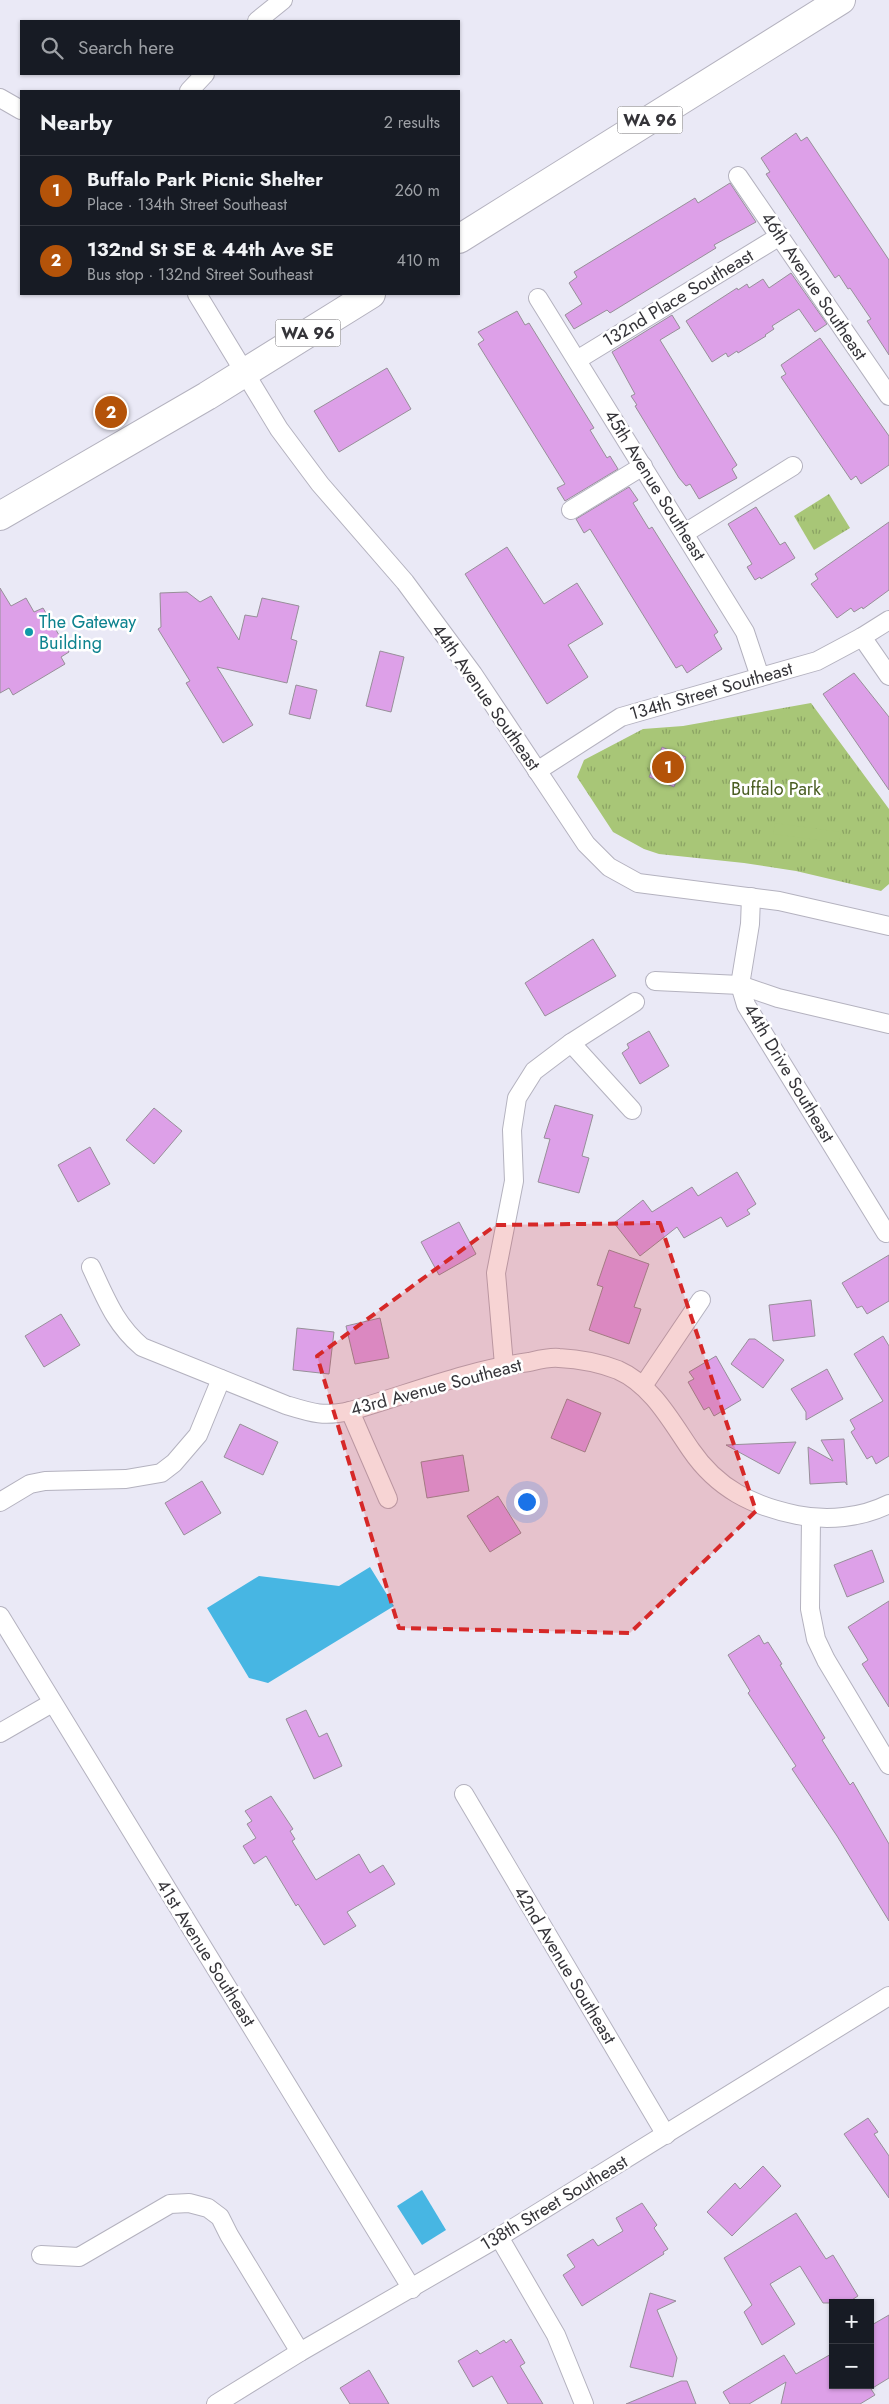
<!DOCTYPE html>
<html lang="en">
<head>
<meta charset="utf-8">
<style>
	body { margin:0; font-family:Jost,sans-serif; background:#20242c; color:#f1f3f6 }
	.controls { position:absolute; right:15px; bottom:15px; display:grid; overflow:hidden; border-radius:0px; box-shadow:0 1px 4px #0004 }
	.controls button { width:45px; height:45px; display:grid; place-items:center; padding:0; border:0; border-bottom:1px solid #363941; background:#171b24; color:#f1f3f6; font:25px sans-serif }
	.you { position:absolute; left:526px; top:1501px; width:18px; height:18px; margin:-12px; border:4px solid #fff; border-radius:50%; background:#1a73e8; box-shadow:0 0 0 8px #1a73e833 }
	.badge { display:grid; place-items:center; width:32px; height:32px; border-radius:50%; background:#b45309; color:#fff; font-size:16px; font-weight:700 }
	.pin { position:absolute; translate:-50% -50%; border:2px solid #fff; box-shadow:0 1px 5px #0006 }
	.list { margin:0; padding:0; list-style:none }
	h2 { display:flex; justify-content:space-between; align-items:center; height:65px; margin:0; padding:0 20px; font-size:21px }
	h2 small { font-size:16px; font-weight:400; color:#9ea1a6 }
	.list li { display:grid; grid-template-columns:32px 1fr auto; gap:15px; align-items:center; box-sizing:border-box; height:70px; padding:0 20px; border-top:1px solid #363941 }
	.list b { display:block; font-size:19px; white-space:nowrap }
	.list p { margin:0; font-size:16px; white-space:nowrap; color:#9ea1a6 }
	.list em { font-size:16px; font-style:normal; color:#9ea1a6 }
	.icon { flex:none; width:28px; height:28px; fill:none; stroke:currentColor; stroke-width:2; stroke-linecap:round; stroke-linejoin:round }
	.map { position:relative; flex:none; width:889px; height:2404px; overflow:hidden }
	.search { position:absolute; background:#171b24; box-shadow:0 1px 4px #0004; left:20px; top:20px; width:440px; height:55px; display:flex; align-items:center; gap:12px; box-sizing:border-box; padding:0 18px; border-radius:0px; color:#9ea1a6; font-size:19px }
	.panel { position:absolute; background:#171b24; box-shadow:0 1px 4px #0004; left:20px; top:90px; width:440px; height:205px; border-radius:0px }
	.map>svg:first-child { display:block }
	.grass { fill:url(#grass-tufts) }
	.pitch { fill:#a8c677 }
	.water { fill:#47b6e3 }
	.building { fill:#dda0e8; stroke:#978f99 }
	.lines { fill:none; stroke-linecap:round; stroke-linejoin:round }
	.minor-casing { stroke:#b4b2bf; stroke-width:20 }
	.primary-casing { stroke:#b4b2bf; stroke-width:30 }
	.minor { stroke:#fff; stroke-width:18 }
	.primary { stroke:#fff; stroke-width:28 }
	.marked { fill:#d62828; fill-opacity:0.2; stroke:#d62828; stroke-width:4; stroke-dasharray:10 6; stroke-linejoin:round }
	.culture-dot { fill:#0f9aa8; stroke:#fff; stroke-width:2 }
	.labels { text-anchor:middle; stroke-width:5; stroke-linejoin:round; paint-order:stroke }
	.shield { fill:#fff; stroke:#727174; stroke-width:1 }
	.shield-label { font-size:16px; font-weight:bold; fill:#353439 }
	.street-label { font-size:18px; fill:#353439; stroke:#fff }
	.culture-label { font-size:18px; fill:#0d838f; stroke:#fff; text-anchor:start }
	.park-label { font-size:18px; fill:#495d21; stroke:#fff }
</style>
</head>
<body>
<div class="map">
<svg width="889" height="2404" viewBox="0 0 889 2404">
	<defs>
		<pattern id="grass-tufts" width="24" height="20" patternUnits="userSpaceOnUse" patternTransform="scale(1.25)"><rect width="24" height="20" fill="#a8c677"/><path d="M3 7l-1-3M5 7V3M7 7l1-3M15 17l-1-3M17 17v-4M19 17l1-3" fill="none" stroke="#8aa263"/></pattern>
	</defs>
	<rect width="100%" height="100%" fill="#eae9f6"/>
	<g class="grass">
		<polygon points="829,494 850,528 814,550 794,516"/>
		<polygon points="811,703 889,809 889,884 881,891 796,871 744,863 659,854 644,849 613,832 577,777 584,760 643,729 683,726"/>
	</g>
	<polygon class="pitch" points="775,823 841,832 839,843 773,834"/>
	<g class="water">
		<polygon points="370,1567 394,1606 268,1683 249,1678 207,1608 259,1576 339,1586"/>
		<polygon points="422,2190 446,2230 422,2245 397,2206"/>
	</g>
	<g class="building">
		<polygon points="796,133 801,141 807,137 889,260 889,355 867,321 871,319 850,288 848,289 839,275 835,278 766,174 770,172 761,158"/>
		<polygon points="730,183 756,222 714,245 716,248 610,313 607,310 574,329 565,315 582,304 569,283 577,277 574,272 695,198 698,203"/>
		<polygon points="791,273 827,324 815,332 799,309 772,326 774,329 765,335 766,336 738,353 737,351 728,357 726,353 712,362 686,321 737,288 738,290 747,284 749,288 763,279 769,288"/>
		<polygon points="517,311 525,325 529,323 594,428 590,430 607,458 610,456 618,469 565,501 557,488 565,484 478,344 484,340 478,332"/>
		<polygon points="672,315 680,328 660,340 737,465 732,469 737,478 699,499 690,484 686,486 679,478 635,406 637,405 631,396 635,394 612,352"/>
		<polygon points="820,338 889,436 889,465 861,484 856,476 851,480 781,377 786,374 781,365"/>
		<polygon points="387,368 411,409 339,452 314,411"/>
		<polygon points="629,487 638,500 633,503 649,529 652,527 718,632 714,635 722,649 687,673 682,665 676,668 590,529 584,533 576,519"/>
		<polygon points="756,507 780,545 785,542 795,558 761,579 760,577 755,580 747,567 752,564 728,524"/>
		<polygon points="889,522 889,590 863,609 862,607 854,612 851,608 837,618 811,584 818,579 815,574"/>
		<polygon points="507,547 544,604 577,583 603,624 568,645 588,677 547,704 465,574"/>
		<polygon points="0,588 11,606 26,598 34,612 43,608 69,652 61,657 65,664 13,695 9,688 0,693"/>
		<polygon points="187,592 200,602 211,596 239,640 245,615 257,617 262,598 299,606 291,639 297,641 287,683 217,667 253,725 223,743 186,683 190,681 158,629 161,627 160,593"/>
		<polygon points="380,651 404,657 391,712 366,706"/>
		<polygon points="854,673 889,717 889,790 823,694"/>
		<polygon points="296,685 317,690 310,719 289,714"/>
		<polygon points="662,747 686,757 674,787 649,777"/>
		<polygon points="593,939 616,976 545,1016 525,983"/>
		<polygon points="649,1031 669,1066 640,1084 622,1053 629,1048 627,1044"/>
		<polygon points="555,1105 593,1115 582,1156 589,1158 579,1193 538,1182 550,1139 544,1138"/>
		<polygon points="154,1108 182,1131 154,1164 126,1140"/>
		<polygon points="90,1147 110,1184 78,1202 58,1165"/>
		<polygon points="737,1172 756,1204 747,1210 750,1214 727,1227 721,1217 684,1238 677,1227 640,1256 614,1223 643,1200 652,1212 692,1187 698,1196"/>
		<polygon points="459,1222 476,1254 439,1275 421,1242"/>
		<polygon points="609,1250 649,1264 634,1307 641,1309 629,1344 589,1330 603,1287 597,1285"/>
		<polygon points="889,1255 889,1301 867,1314 862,1306 857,1308 842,1283"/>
		<polygon points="811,1300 815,1336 773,1341 769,1305"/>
		<polygon points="61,1314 80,1345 44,1367 25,1336"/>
		<polygon points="380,1318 389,1358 355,1364 346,1326"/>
		<polygon points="297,1328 334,1332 329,1374 293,1370"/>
		<polygon points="883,1336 889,1346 889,1456 876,1464 872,1456 867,1459 851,1432 855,1429 850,1420 883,1401 854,1354"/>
		<polygon points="749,1339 755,1339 784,1360 763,1388 731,1364"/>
		<polygon points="716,1356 741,1400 714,1416 709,1407 704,1410 688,1382 694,1379 689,1372"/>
		<polygon points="827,1369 843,1399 806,1420 806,1412 791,1389"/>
		<polygon points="567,1399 601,1413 585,1452 551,1438"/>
		<polygon points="240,1424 278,1442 263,1475 224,1457"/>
		<polygon points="844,1439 847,1485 845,1482 810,1484 808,1447 833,1461 821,1440"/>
		<polygon points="796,1442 779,1474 726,1445"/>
		<polygon points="463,1455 469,1491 427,1498 421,1462"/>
		<polygon points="202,1481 221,1513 184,1535 165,1503"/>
		<polygon points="498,1496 521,1533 490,1552 467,1516"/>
		<polygon points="872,1550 884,1582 847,1597 834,1565"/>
		<polygon points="889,1601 889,1707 862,1664 868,1660 848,1627"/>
		<polygon points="759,1635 764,1644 768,1642 782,1664 780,1665 825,1738 822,1740 850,1785 853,1782 889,1844 889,1921 837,1836 792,1769 796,1766 748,1693 750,1691 728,1655"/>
		<polygon points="306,1710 319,1737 327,1733 342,1766 314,1779 286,1719"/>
		<polygon points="271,1796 293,1829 290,1831 295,1839 292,1841 316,1880 359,1854 370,1873 383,1865 395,1884 347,1912 356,1926 324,1945 298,1904 296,1906 266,1856 254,1864 243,1846 256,1838 247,1824 252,1821 245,1811"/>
		<polygon points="868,2118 878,2132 874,2134 889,2156 889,2198 844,2134"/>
		<polygon points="763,2166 781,2186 732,2236 707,2212 735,2183 740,2189"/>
		<polygon points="642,2203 657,2225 654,2228 668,2249 663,2252 664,2254 582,2306 563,2275 575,2267 567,2255 593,2239 598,2246 623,2231 616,2218"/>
		<polygon points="796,2213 826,2259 833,2255 858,2296 847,2303 823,2303 800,2266 770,2284 795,2324 762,2345 744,2312 752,2305 724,2258"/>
		<polygon points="650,2293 676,2301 657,2310 677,2358 673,2377 630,2367"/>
		<polygon points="889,2315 889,2378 871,2389 875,2395 860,2404 781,2404 786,2382 749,2404 730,2404 723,2392 784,2355 796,2374 833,2353 833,2385 870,2387 870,2326"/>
		<polygon points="511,2339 525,2363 520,2366 543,2404 508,2404 492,2376 473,2387 458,2361 477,2350 480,2354 504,2340 506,2343"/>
		<polygon points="369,2370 389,2404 350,2404 340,2388"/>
		<polygon points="681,2381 687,2381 696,2404 626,2404"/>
	</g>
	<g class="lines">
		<g class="minor-casing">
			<g id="minor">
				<polyline points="257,21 283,0"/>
				<polyline points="189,91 205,74"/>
				<polyline points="0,98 21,110"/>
				<polyline points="738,176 889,396"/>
				<polyline points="197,294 279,429 320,484 405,582 473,674 586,844 609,867 638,883 779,901 889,926"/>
				<polyline points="538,298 745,632 760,677"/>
				<polyline points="577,360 780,236"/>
				<polyline points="571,510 643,466"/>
				<polyline points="685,533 793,466"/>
				<polyline points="862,637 889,676"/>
				<polyline points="537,771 621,717 817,661 862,637 889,620"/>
				<polyline points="751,897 750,924 740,985 746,1005 886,1233 889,1231"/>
				<polyline points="655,981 740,985 778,998 889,1024"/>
				<polyline points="571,1043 632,1110"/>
				<path d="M91,1267C106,1299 115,1324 142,1347L286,1405C312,1413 323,1417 350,1411C409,1394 468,1370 529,1362C538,1360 549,1357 559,1358C578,1359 600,1363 618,1370C652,1385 671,1421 691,1450C717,1488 752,1506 797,1515C827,1521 861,1518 889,1504"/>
				<polyline points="504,1365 496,1273 514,1181 512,1130 517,1098 534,1071 571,1043 635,1002"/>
				<polyline points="643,1386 701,1300"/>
				<polyline points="350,1411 388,1499"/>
				<polyline points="0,1502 30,1484 45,1481 126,1479 161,1473 174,1463 198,1435 221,1379"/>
				<polyline points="811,1518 810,1609 816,1639 826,1660 889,1765"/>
				<polyline points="0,1616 412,2289"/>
				<polyline points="0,1733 52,1703"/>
				<polyline points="464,1794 666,2135"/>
				<polyline points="499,2237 556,2335 584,2404"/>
				<polyline points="41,2255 79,2257 170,2204 189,2203 208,2208 220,2217 229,2235 300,2352"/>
				<polyline points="216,2404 300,2352 499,2237 889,1996"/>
			</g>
		</g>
		<g class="primary-casing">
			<g id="primary">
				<polyline points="459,239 841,0"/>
				<polyline points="0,516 207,396 371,294"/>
			</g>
		</g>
		<use href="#minor" class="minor"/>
		<use href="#primary" class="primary"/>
	</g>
	<path class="marked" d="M660,1223L756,1511L630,1633L399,1628L317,1356L496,1225Z"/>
	<circle class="culture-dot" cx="29" cy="632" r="5"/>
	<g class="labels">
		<g class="shield">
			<rect x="617.5" y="106.5" width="65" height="27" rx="4"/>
			<rect x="275.5" y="319.5" width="65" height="27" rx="4"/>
		</g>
		<g class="shield-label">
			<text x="650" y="126">WA 96</text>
			<text x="308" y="339">WA 96</text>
		</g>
		<g class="street-label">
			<text transform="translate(814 286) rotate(56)" y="6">46th Avenue Southeast</text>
			<text transform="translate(678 298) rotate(-31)" y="6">132nd Place Southeast</text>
			<text transform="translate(655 485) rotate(58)" y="6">45th Avenue Southeast</text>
			<text transform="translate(711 691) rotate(-16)" y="6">134th Street Southeast</text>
			<text transform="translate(486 697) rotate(55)" y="6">44th Avenue Southeast</text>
			<text transform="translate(789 1073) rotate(59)" y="6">44th Drive Southeast</text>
			<text transform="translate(436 1387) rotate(-15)" y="6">43rd Avenue Southeast</text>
			<text transform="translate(206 1953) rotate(58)" y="6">41st Avenue Southeast</text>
			<text transform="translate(565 1965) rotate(59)" y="6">42nd Avenue Southeast</text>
			<text transform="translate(554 2203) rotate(-31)" y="6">138th Street Southeast</text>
		</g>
		<g class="culture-label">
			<text x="39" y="628">The Gateway<tspan x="39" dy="21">Building</tspan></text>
		</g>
		<g class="park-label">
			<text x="776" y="795">Buffalo Park</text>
		</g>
	</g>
</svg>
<div class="controls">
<button>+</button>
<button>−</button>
</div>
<div class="you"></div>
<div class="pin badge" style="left:668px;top:767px">1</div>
<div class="pin badge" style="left:111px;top:412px">2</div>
<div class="search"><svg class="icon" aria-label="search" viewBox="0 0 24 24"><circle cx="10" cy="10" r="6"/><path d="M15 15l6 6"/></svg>Search here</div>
<section class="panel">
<h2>Nearby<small>2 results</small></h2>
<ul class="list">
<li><span class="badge">1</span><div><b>Buffalo Park Picnic Shelter</b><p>Place · 134th Street Southeast</p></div><em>260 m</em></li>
<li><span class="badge">2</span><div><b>132nd St SE &amp; 44th Ave SE</b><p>Bus stop · 132nd Street Southeast</p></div><em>410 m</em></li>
</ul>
</section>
</div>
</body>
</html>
